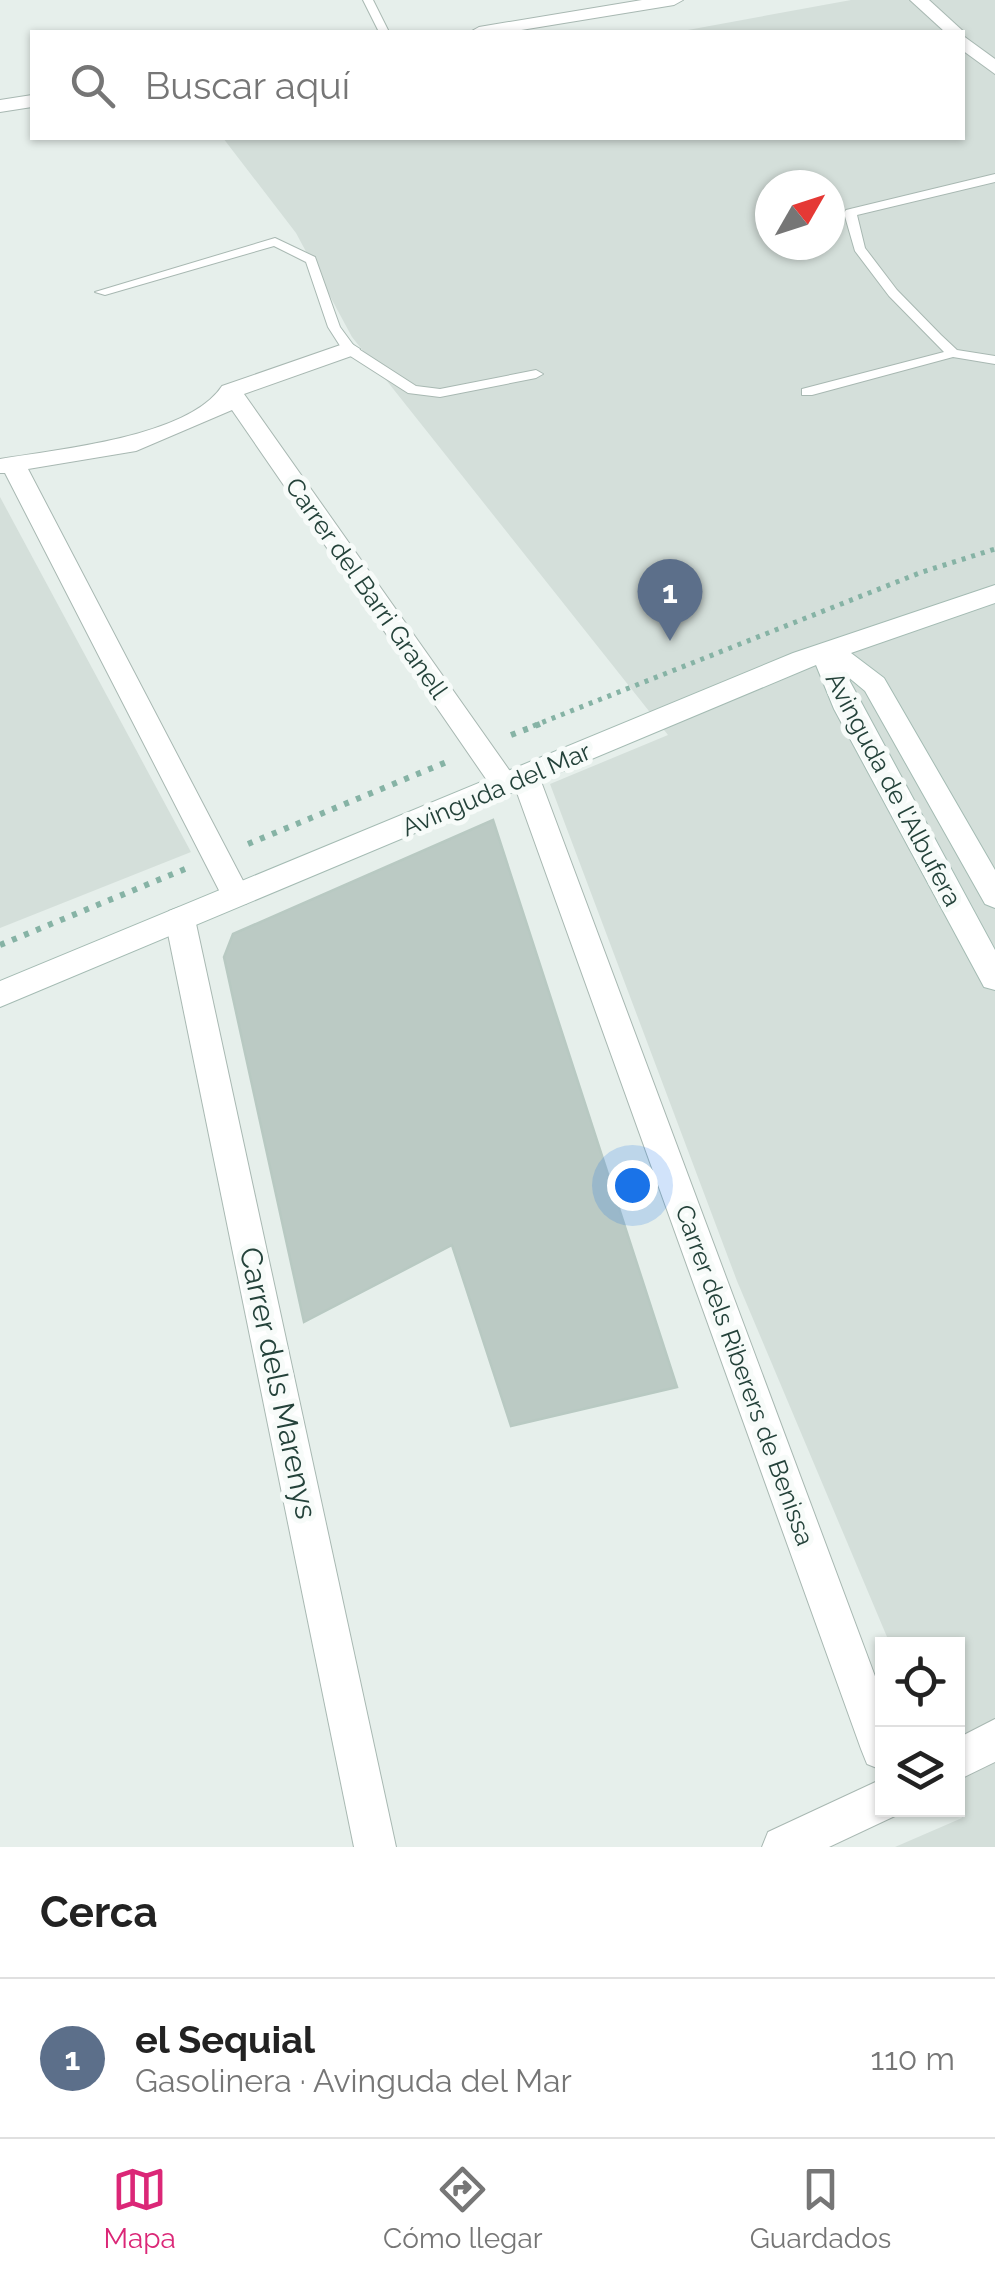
<!DOCTYPE html>
<html lang="es">
<head>
<meta charset="utf-8">
<style>
	body { margin:0; font-family:Raleway,sans-serif; background:#f6f6f6; color:#222 }
	.controls { position:absolute; right:30px; bottom:30px; display:grid; overflow:hidden; border-radius:0px; box-shadow:0 2px 8px #0004 }
	.controls button { width:90px; height:90px; display:grid; place-items:center; padding:0; border:0; border-bottom:2px solid #e0e0e0; background:#fff; color:#222; font:50px sans-serif }
	.compass { position:absolute; left:755px; top:170px; width:90px; height:90px; border-radius:50%; background:#fff; box-shadow:0 2px 8px #0004; rotate:51deg }
	.you { position:absolute; left:632px; top:1185px; width:35px; height:35px; margin:-25px; border:8px solid #fff; border-radius:50%; background:#1a73e8; box-shadow:0 0 0 15px #1a73e833 }
	.badge { display:grid; place-items:center; width:65px; height:65px; border-radius:50%; background:#db2777; color:#fff; font-size:32px; font-weight:700 }
	.pin { position:absolute; translate:-50% -82px; filter:drop-shadow(0 2px 5px #0008) }
	.pin::after { content:''; position:absolute; top:52px; width:35px; height:30px; background:inherit; clip-path:polygon(0 0,100% 0,50% 100%) }
	.list { margin:0; padding:0; list-style:none }
	h2 { display:flex; justify-content:space-between; align-items:center; height:130px; margin:0; padding:0 40px; font-size:42px }
	h2 small { font-size:32px; font-weight:400; color:#767676 }
	.list li { display:grid; grid-template-columns:65px 1fr auto; gap:30px; align-items:center; box-sizing:border-box; height:160px; padding:0 40px; border-top:2px solid #e0e0e0 }
	.list b { display:block; font-size:38px; white-space:nowrap }
	.list p { margin:0; font-size:32px; white-space:nowrap; color:#767676 }
	.list em { font-size:32px; font-style:normal; color:#767676 }
	.icon { flex:none; width:55px; height:55px; fill:none; stroke:currentColor; stroke-width:2; stroke-linecap:round; stroke-linejoin:round }
	.map { position:relative; flex:none; width:995px; height:1847px; overflow:hidden }
	.search { position:absolute; background:#fff; box-shadow:0 2px 8px #0004; left:30px; right:30px; top:30px; height:110px; display:flex; align-items:center; gap:25px; box-sizing:border-box; padding:0 35px; border-radius:0px; color:#767676; font-size:38px }
	.sheet { height:290px; background:#fff }
	nav { display:flex; justify-content:space-around; align-items:center; box-sizing:border-box; height:140px; border-top:2px solid #e0e0e0; background:#fff; font-size:28px; color:#767676 }
	nav a { display:grid; justify-items:center; gap:5px }
	nav .on { color:#db2777 }
	.map>svg:first-child { display:block }
	.built { fill:#d4dfda; fill-rule:evenodd }
	.building { fill:#bbcac4; stroke:#b8c9c2; stroke-width:2.5 }
	.lines { fill:none; stroke-linecap:round; stroke-linejoin:round }
	.lane-casing { stroke:#a8b8b2; stroke-width:2 }
	.street-casing { stroke:#a8b8b2; stroke-width:2 }
	.secondary-casing { stroke:#a4bbb3; stroke-width:2 }
	.path-far1 { stroke:#86b3a5; stroke-width:5; stroke-dasharray:4 6; stroke-linecap:butt }
	.path { stroke:#86b3a5; stroke-width:6; stroke-dasharray:5 8; stroke-linecap:butt }
	.lane { fill:#fff; fill-rule:evenodd }
	.street { fill:#fff; fill-rule:evenodd }
	.secondary { fill:#fff; fill-rule:evenodd }
	.labels { text-anchor:middle; stroke-width:10; stroke-linejoin:round; paint-order:stroke }
	.street-label { font-size:25px; fill:#24423a; stroke:#f7fbf9 }
	.near-street-label { font-size:30px; fill:#24423a; stroke:#f7fbf9 }
</style>
</head>
<body>
<div class="map">
<svg width="995" height="1847" viewBox="0 0 995 1847">
	<rect width="100%" height="100%" fill="#e6efeb"/>
	<g class="built">
		<path d="M851,0H995V1847H895L962,1818L958,1806V1644H890L737,1281L550,784L668,735L352,337L296,233L223,138H962V32H677ZM770,185H830V245H770Z"/>
		<polygon points="0,497 191,852 0,928"/>
	</g>
	<polygon class="building" points="493,820 677,1387 511,1426 452,1245 304,1322 224,957 233,934"/>
	<g class="lines">
		<g class="lane-casing">
			<g id="lane">
				<polygon points="363,0 373,0 389,32 379,32"/>
				<polygon points="995,174 995,182 857,215 865,248 897,290 941,335 957,350 995,356 995,364 953,357 812,395 802,395 802,389 944,352 889,296 855,251 844,213 846,210"/>
				<polygon points="275,238 315,257 340,327 354,346 416,386 440,389 536,370 543,374 536,378 440,397 408,393 344,352 328,327 306,262 274,246 105,295 95,292"/>
			</g>
		</g>
		<g class="street-casing">
			<g id="street">
				<polygon points="642,0 683,0 674,5 509,32 470,32 479,27"/>
				<polygon points="910,0 929,0 964,32 945,32"/>
				<polygon points="962,35 995,59 995,74 962,50"/>
				<polygon points="32,95 32,107 0,112 0,100"/>
				<path d="M349,342L360,349L357,354L244,394L512,774L525,766L539,776L882,1695V1770L867,1764L861,1749L516,790L505,795L495,792L232,410L136,451L28,469L251,896L246,904H226L5,473H0V459C59,449 189,437 222,386Z"/>
				<polygon points="180,907 191,911 195,919 396,1847 354,1847 165,919 169,911"/>
				<polygon points="995,1719 995,1762 958,1780 958,1738"/>
				<polygon points="882,1779 882,1810 899,1810 897,1815 829,1847 762,1847 768,1832"/>
			</g>
		</g>
		<g class="secondary-casing">
			<polygon id="secondary" points="995,585 995,603 851,653 884,678 995,870 995,908 985,904 865,691 847,676 995,950 995,990 984,987 834,709 816,665 0,1007 0,981 793,653"/>
		</g>
		<polyline class="path-far1" points="533,726 922,572 995,549"/>
		<g class="path">
			<polyline points="511,735 540,724"/>
			<polyline points="248,844 449,761"/>
			<polyline points="0,945 185,869"/>
		</g>
		<use href="#lane" class="lane"/>
		<use href="#street" class="street"/>
		<use href="#secondary" class="secondary"/>
	</g>
	<g class="labels">
		<g class="street-label">
			<text transform="translate(367 588) rotate(55)" y="9">Carrer del Barri Granell</text>
			<text transform="translate(496 789) rotate(-23)" y="9">Avinguda del Mar</text>
			<text transform="translate(894 789) rotate(62)" y="9">Avinguda de l'Albufera</text>
			<text transform="translate(745 1375) rotate(70)" y="9">Carrer dels Riberers de Benissa</text>
		</g>
		<g class="near-street-label">
			<text transform="translate(278 1383) rotate(78)" y="10">Carrer dels Marenys</text>
		</g>
	</g>
</svg>
<div class="controls">
<button><svg class="icon" aria-label="locate" viewBox="0 0 24 24"><circle cx="12" cy="12" r="6"/><path d="M12 2v4M12 18v4M2 12h4M18 12h4"/></svg></button>
<button><svg class="icon" aria-label="layers" viewBox="0 0 24 24"><path d="M12 4l9 5-9 5-9-5zM3 14l9 5 9-5"/></svg></button>
</div>
<svg class="compass" viewBox="-18 -18 36 36"><path d="M0-13l5 13h-10z" fill="#e53935"/><path d="M0 13l5-13h-10z" fill="#767676"/></svg>
<div class="you"></div>
<div class="pin badge" style="left:670px;top:641px;background:#5c6f8a">1</div>
<div class="search"><svg class="icon" aria-label="search" viewBox="0 0 24 24"><circle cx="10" cy="10" r="6"/><path d="M15 15l6 6"/></svg>Buscar aquí</div>
</div>
<section class="sheet">
<h2>Cerca<small></small></h2>
<ul class="list">
<li><span class="badge" style="background:#5c6f8a">1</span><div><b>el Sequial</b><p>Gasolinera · Avinguda del Mar</p></div><em>110 m</em></li>
</ul>
</section>
<nav>
<a class="on"><svg class="icon" aria-label="map" viewBox="0 0 24 24"><path d="M3 6l6-2 6 2 6-2v14l-6 2-6-2-6 2zM9 4v14M15 6v14"/></svg>Mapa</a>
<a><svg class="icon" aria-label="directions" viewBox="0 0 24 24"><path d="M12 3l9 9-9 9-9-9zM9 14v-3h6M13 9l2 2-2 2"/></svg>Cómo llegar</a>
<a><svg class="icon" aria-label="saved" viewBox="0 0 24 24"><path d="M7 4h10v16l-5-4-5 4z"/></svg>Guardados</a>
</nav>
</body>
</html>
